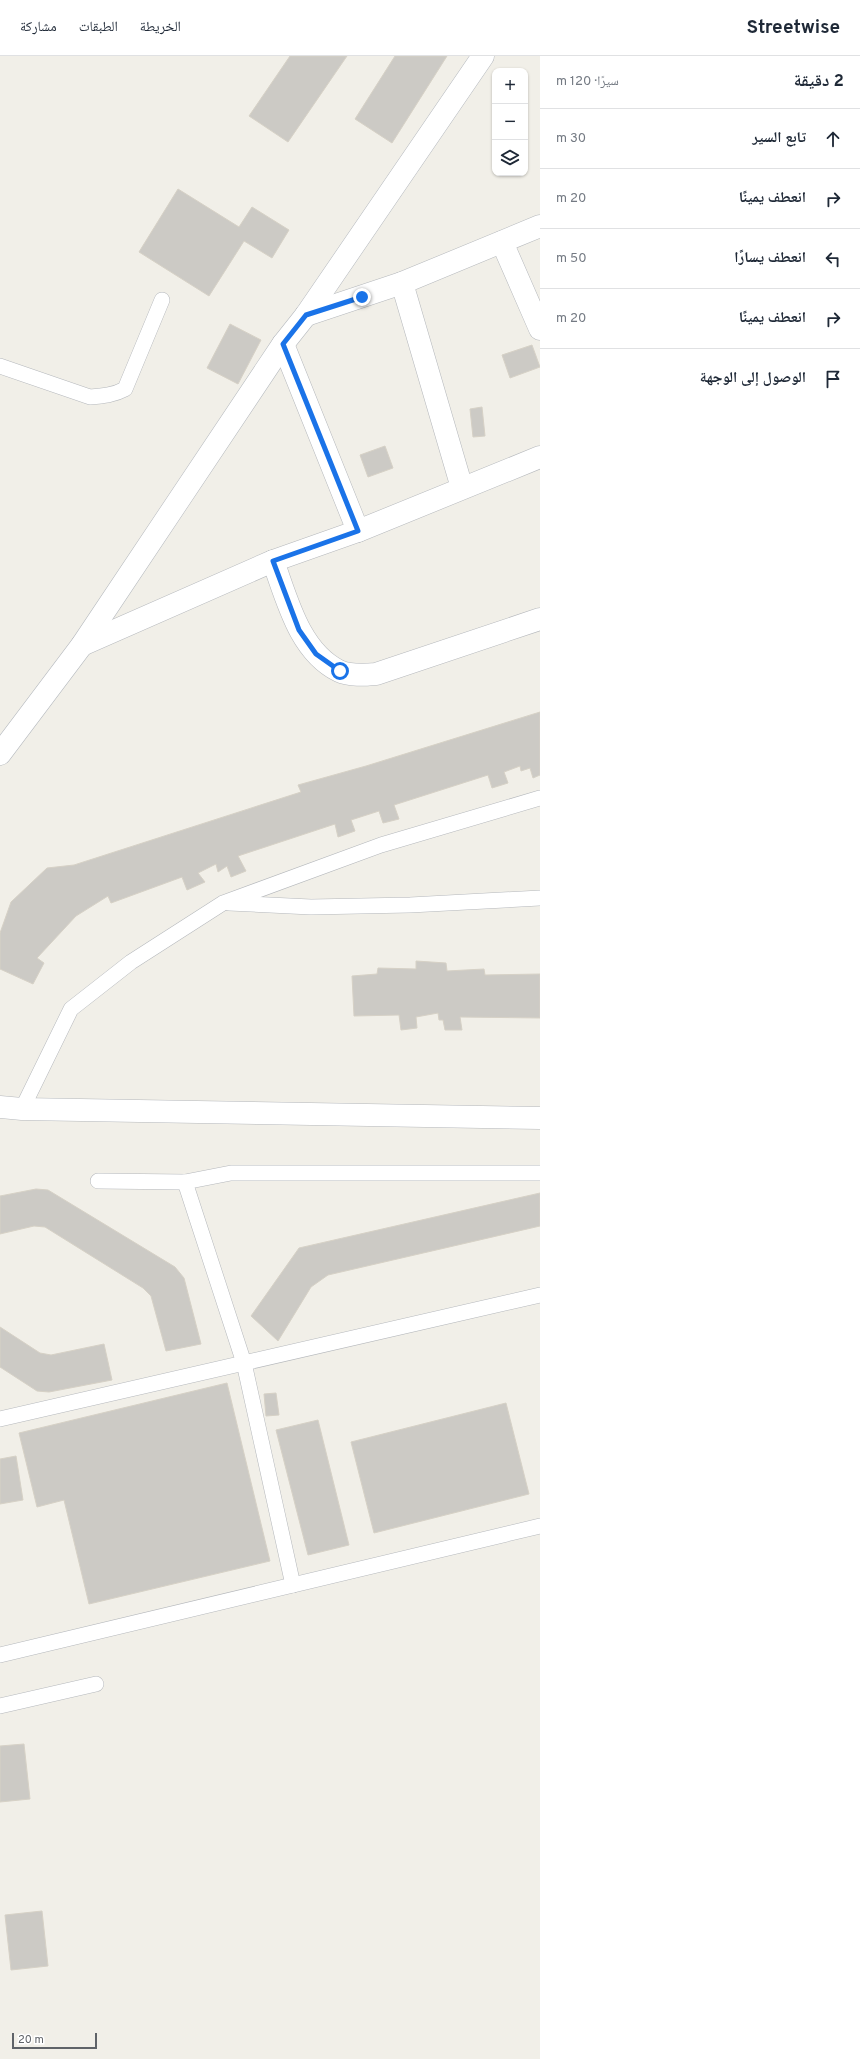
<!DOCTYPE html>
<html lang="ar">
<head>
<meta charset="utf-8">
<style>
	body { margin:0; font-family:Overpass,"Noto Naskh Arabic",sans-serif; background:#f6f6f7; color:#1f2937; direction:rtl }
	.controls { position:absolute; right:12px; top:12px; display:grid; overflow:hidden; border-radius:8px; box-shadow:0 1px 3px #0004 }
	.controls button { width:36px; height:36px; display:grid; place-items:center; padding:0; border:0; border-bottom:1px solid #e0e1e3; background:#fff; color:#1f2937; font:20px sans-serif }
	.scale { position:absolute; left:12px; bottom:10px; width:85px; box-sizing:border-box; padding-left:4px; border:2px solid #5f6368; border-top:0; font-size:11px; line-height:14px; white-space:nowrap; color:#5f6368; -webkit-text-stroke:3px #fff; paint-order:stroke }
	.stop { position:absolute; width:12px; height:12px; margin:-9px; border:3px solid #1a73e8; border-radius:50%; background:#fff }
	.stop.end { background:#1a73e8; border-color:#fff; box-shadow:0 1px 4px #0008 }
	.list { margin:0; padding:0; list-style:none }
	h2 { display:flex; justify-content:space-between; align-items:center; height:52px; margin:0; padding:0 16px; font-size:17px }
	h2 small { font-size:13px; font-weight:400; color:#747a83 }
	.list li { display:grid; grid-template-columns:26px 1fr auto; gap:12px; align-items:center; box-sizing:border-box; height:60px; padding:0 16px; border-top:1px solid #e0e1e3 }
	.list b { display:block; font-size:15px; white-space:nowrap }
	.list em { font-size:13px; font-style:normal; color:#747a83 }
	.icon { flex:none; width:22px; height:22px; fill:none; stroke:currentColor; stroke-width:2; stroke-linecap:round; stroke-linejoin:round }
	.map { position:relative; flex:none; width:540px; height:2003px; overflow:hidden; direction:ltr }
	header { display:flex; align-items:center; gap:24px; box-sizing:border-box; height:56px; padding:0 20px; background:#fff; border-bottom:1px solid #e0e1e3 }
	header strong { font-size:19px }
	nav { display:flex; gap:22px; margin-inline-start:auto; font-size:14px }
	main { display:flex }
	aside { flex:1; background:#fff }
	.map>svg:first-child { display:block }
	.building { fill:#cccac5; stroke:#d6d1c6 }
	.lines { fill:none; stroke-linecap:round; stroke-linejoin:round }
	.lane-casing { stroke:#b5b8bc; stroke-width:16 }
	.street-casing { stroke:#b5b8bc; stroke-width:23 }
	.secondary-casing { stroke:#b6babf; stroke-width:23 }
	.lane { stroke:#fff; stroke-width:15 }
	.street { stroke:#fff; stroke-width:22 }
	.secondary { stroke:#fff; stroke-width:22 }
	.route { stroke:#1a73e8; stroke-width:5 }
</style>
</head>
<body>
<header>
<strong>Streetwise</strong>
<nav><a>الخريطة</a><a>الطبقات</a><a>مشاركة</a></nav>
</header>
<main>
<aside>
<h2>2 دقيقة<small>سيرًا · 120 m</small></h2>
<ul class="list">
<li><svg class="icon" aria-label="ahead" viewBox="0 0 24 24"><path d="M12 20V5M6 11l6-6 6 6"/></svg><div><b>تابع السير</b></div><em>30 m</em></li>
<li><svg class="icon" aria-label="right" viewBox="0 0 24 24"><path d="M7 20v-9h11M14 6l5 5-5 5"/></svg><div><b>انعطف يمينًا</b></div><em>20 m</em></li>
<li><svg class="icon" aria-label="left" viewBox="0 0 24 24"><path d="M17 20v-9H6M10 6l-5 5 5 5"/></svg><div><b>انعطف يسارًا</b></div><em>50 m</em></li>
<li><svg class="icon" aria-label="right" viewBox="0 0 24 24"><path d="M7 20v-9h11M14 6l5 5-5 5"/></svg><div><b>انعطف يمينًا</b></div><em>20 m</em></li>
<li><svg class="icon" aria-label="arrive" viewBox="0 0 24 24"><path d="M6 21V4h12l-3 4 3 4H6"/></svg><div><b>الوصول إلى الوجهة</b></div></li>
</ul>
</aside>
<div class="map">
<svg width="540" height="2003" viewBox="0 0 540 2003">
	<rect width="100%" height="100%" fill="#f1efe8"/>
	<g class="building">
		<polygon points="290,0 347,0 288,86 249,60"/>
		<polygon points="395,0 447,0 392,87 355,63"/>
		<polygon points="178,133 239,171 252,151 289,174 272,202 244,185 209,240 139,196"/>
		<polygon points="230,268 261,284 238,328 207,312"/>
		<polygon points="532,289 540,311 510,322 502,299"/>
		<polygon points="482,351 485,380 473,381 470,353"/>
		<polygon points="385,390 393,412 368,421 360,399"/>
		<polygon points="540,656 540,719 533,722 530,712 521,715 520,710 504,716 508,727 492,732 488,719 394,749 399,763 383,767 379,755 351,764 355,775 338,781 335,768 238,800 246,815 231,821 227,810 218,816 216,808 198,817 205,826 187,834 182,821 111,847 108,840 76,860 37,902 44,907 33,928 0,913 0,877 11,846 47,812 74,809 301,736 298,729 366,710"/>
		<polygon points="416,905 446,907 447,915 484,913 485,919 540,918 540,962 460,961 462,974 445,974 443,964 439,964 438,957 416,961 417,972 401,974 399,959 354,960 352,920 377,918 378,912 416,913"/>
		<polygon points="36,1133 48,1134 175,1211 184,1222 201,1288 166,1295 151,1240 143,1232 45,1171 34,1170 0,1178 0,1140"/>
		<polygon points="540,1137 540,1170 328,1219 311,1231 278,1285 251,1260 299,1192"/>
		<polygon points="0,1271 40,1297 51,1299 104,1288 112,1324 49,1336 37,1335 0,1311"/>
		<polygon points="227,1327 270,1505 89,1548 64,1444 37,1451 19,1377"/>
		<polygon points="276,1337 279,1359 266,1360 264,1338"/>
		<polygon points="506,1347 529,1438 374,1477 351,1386"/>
		<polygon points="318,1364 349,1489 308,1499 276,1374"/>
		<polygon points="16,1400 23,1444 0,1448 0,1403"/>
		<polygon points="24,1688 30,1743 0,1746 0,1690"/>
		<polygon points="42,1855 48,1910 11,1914 5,1859"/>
	</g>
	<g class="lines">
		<g class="lane-casing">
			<g id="lane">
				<path d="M0,310L90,341C103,340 114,339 125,333L162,244"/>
				<polyline points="229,847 311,851 410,849 540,842"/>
				<polyline points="22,1053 71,953 131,906 223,847 381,789 540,742"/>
				<polyline points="98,1125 185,1126 231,1117 540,1117"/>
				<polyline points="185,1126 244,1307 293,1529"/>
				<polyline points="0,1363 540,1239"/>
				<polyline points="0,1599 540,1470"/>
				<polyline points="0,1650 96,1628"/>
			</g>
		</g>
		<g class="street-casing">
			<g id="street">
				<polyline points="502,186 540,273"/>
				<polyline points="402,227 462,432"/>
				<polyline points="306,259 402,227 540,170"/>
				<polyline points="283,288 358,475"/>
				<path d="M273,505C287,543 299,595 339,615C350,620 364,619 376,618L540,563"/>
				<polyline points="82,589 273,505 358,475 540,401"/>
				<polyline points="0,1051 22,1053 540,1062"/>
			</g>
		</g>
		<g class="secondary-casing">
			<polyline id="secondary" points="0,698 82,589 283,288 306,259 483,0"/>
		</g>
		<use href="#lane" class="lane"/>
		<use href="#street" class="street"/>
		<use href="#secondary" class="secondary"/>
	</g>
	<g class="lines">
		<polyline class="route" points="340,615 316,598 299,574 273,505 358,475 283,288 306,259 362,241"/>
	</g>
</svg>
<div class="controls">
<button>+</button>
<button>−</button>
<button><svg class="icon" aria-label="layers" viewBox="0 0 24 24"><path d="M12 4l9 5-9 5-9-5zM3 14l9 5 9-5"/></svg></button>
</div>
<div class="scale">20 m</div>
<div class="stop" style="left:340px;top:615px"></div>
<div class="stop end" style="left:362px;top:241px"></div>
</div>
</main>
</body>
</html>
